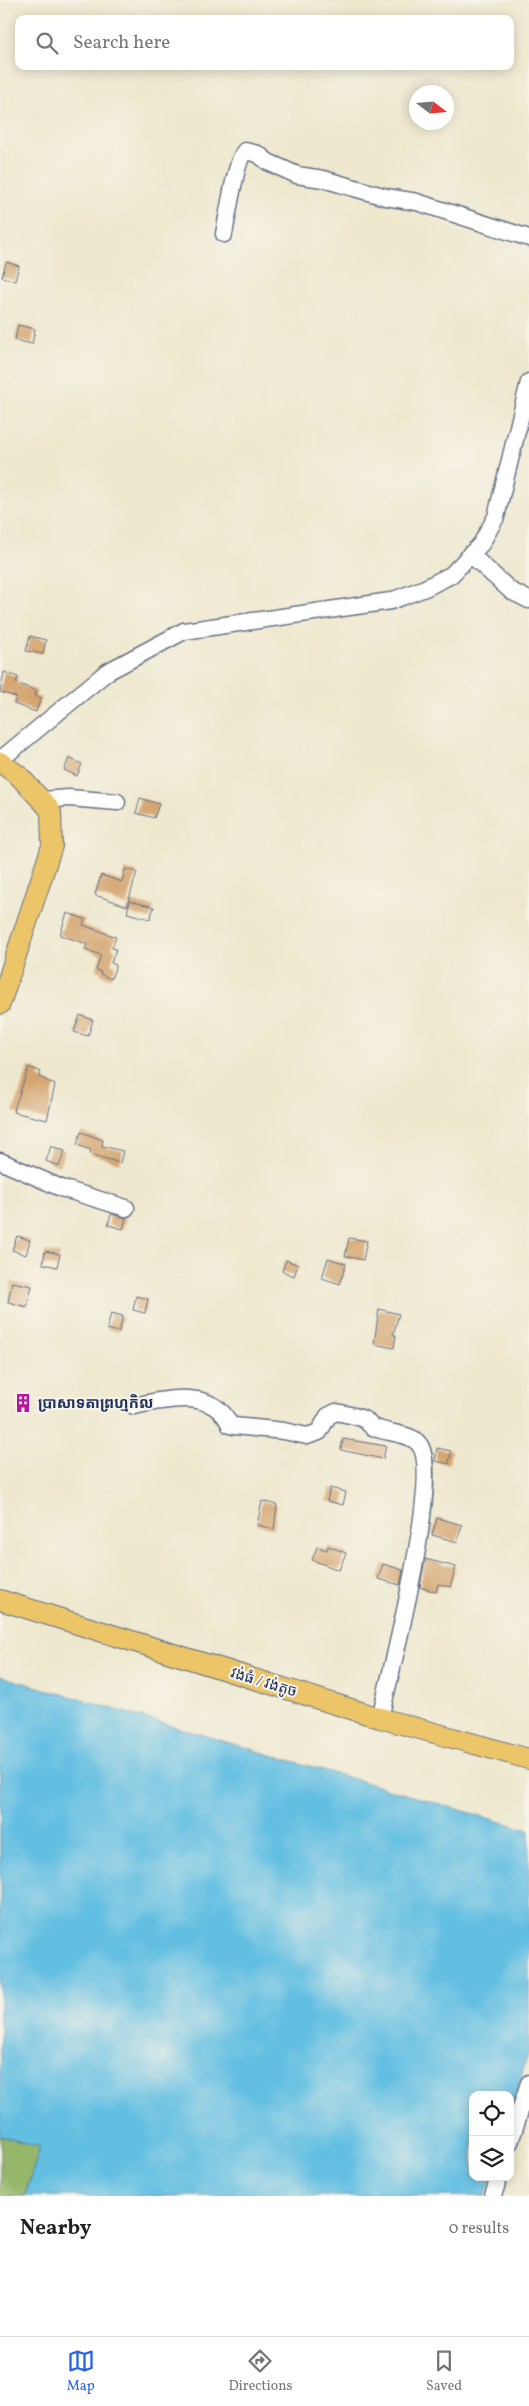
<!DOCTYPE html>
<html lang="en">
<head>
<meta charset="utf-8">
<style>
	body { margin:0; font-family:Vollkorn,"Noto Sans Khmer",serif; background:#f6f6f6; color:#222 }
	.controls { position:absolute; right:15px; bottom:15px; display:grid; overflow:hidden; border-radius:10px; box-shadow:0 2px 12px #0003 }
	.controls button { width:45px; height:45px; display:grid; place-items:center; padding:0; border:0; border-bottom:1px solid #e0e0e0; background:#fff; color:#222; font:25px sans-serif }
	.compass { position:absolute; left:409px; top:85px; width:45px; height:45px; border-radius:50%; background:#fff; box-shadow:0 2px 12px #0003; rotate:106deg }
	.list { margin:0; padding:0; list-style:none }
	h2 { display:flex; justify-content:space-between; align-items:center; height:65px; margin:0; padding:0 20px; font-size:21px }
	h2 small { font-size:16px; font-weight:400; color:#767676 }
	.icon { flex:none; width:28px; height:28px; fill:none; stroke:currentColor; stroke-width:2; stroke-linecap:round; stroke-linejoin:round }
	.map { position:relative; flex:none; width:529px; height:2196px; overflow:hidden }
	.search { position:absolute; background:#fff; box-shadow:0 2px 12px #0003; left:15px; right:15px; top:15px; height:55px; display:flex; align-items:center; gap:12px; box-sizing:border-box; padding:0 18px; border-radius:10px; color:#767676; font-size:19px }
	.sheet { height:140px; background:#fff }
	nav { display:flex; justify-content:space-around; align-items:center; box-sizing:border-box; height:70px; border-top:1px solid #e0e0e0; background:#fff; font-size:14px; color:#767676 }
	nav a { display:grid; justify-items:center; gap:2px }
	nav .on { color:#2563eb }
	.map>svg:first-child { display:block }
	.forest { fill:#96b76b; stroke:#587364 }
	.water { fill:#64bfe2; stroke:#4077a0 }
	.building { fill:#d4a570 }
	.lines { fill:none; stroke-linecap:round; stroke-linejoin:round }
	.minor-casing { stroke:#657085; stroke-width:19 }
	.major-casing { stroke:#657085; stroke-width:22 }
	.minor { stroke:#fff; stroke-width:16 }
	.major { stroke:#ecc569; stroke-width:20 }
	.labels { text-anchor:middle; stroke-width:4; stroke-linejoin:round; paint-order:stroke }
	.poi-label { font-size:15px; font-weight:bold; fill:#1b2f5e; stroke:#f7f3e8; text-anchor:start }
	.street-label { font-size:15px; fill:#1b2f5e; stroke:#f7f3e8 }
</style>
</head>
<body>
<div class="map">
<svg width="529" height="2196" viewBox="0 0 529 2196">
	<rect width="100%" height="100%" fill="#f7f3e8"/>
	<filter id="ink" filterUnits="userSpaceOnUse"><feTurbulence type="fractalNoise" baseFrequency=".02" numOctaves="2"/><feDisplacementMap in="SourceGraphic" scale="10" xChannelSelector="R" yChannelSelector="G"/><feConvolveMatrix kernelMatrix="1 2 1 2 8 2 1 2 1" color-interpolation-filters="sRGB"/></filter>
	<filter id="wash" filterUnits="userSpaceOnUse"><feTurbulence type="fractalNoise" baseFrequency=".0096" numOctaves="4" result="noise"/><feDisplacementMap in="SourceGraphic" scale="20" xChannelSelector="R" yChannelSelector="G"/><feGaussianBlur stdDeviation="1.12" result="paint"/><feColorMatrix in="noise" values="0 0 0 0 0 0 0 0 0 0 0 0 0 0 0 0 0 1.4 0 .05"/><feComposite in="paint" operator="in"/></filter>
	<g filter="url(#wash)">
		<rect width="100%" height="100%" fill="#eee8ce"/>
		<polygon class="forest" points="0,2136 40,2147 25,2196 0,2196"/>
		<polygon class="water" points="0,1676 529,1830 529,2050 510,2113 510,2095 473,2095 473,2177 491,2177 486,2196 25,2196 40,2147 0,2136"/>
		<g id="blocks">
			<g class="building">
				<polygon points="6,262 19,266 15,281 2,277"/>
				<polygon points="18,325 35,329 32,344 15,340"/>
				<polygon points="30,636 46,640 43,654 26,651"/>
				<polygon points="4,672 18,677 16,683 37,691 35,696 41,698 36,712 14,704 16,697 0,692"/>
				<polygon points="69,758 82,764 77,776 64,770"/>
				<polygon points="140,798 159,804 154,818 136,813"/>
				<polygon points="125,869 137,872 127,906 95,895 101,875 122,882"/>
				<polygon points="130,901 154,907 150,919 127,913"/>
				<polygon points="67,913 85,919 83,925 116,937 112,948 116,949 111,963 116,965 111,979 100,974 101,972 96,970 101,955 85,949 87,944 60,935"/>
				<polygon points="80,1015 93,1020 88,1036 74,1032"/>
				<polygon points="29,1067 41,1072 39,1077 55,1085 47,1120 13,1112"/>
				<polygon points="81,1132 103,1140 102,1146 123,1151 120,1163 90,1154 91,1150 77,1145"/>
				<polygon points="51,1146 65,1151 59,1166 46,1161"/>
				<polygon points="111,1214 126,1218 123,1229 108,1225"/>
				<polygon points="17,1236 30,1240 26,1255 12,1250"/>
				<polygon points="349,1238 367,1241 363,1260 345,1256"/>
				<polygon points="45,1251 60,1254 57,1267 43,1264"/>
				<polygon points="328,1258 346,1264 340,1284 322,1278"/>
				<polygon points="286,1260 298,1265 294,1276 282,1271"/>
				<polygon points="12,1282 32,1286 27,1307 8,1302"/>
				<polygon points="136,1296 148,1299 145,1313 133,1310"/>
				<polygon points="379,1309 399,1314 393,1335 396,1335 394,1348 374,1344"/>
				<polygon points="111,1313 123,1316 119,1332 107,1329"/>
				<polygon points="343,1439 386,1446 383,1459 341,1450"/>
				<polygon points="437,1448 451,1451 449,1464 435,1461"/>
				<polygon points="330,1488 346,1492 343,1505 327,1501"/>
				<polygon points="262,1501 277,1505 274,1529 257,1525"/>
				<polygon points="437,1518 462,1525 457,1542 432,1535"/>
				<polygon points="328,1546 346,1553 339,1570 312,1560 317,1547 327,1550"/>
				<polygon points="425,1559 456,1567 450,1587 438,1584 436,1592 420,1587"/>
				<polygon points="383,1564 403,1570 400,1585 378,1579"/>
			</g>
		</g>
	</g>
	<g filter="url(#ink)">
		<use href="#blocks" fill-opacity="0" stroke="#657085" stroke-width="1"/>
		<g class="lines">
			<g class="minor-casing">
				<g id="minor">
					<path d="M224,234C227,219 236,159 245,151L258,154L268,162L297,175L323,179L386,197L417,202L529,238"/>
					<polyline points="470,554 511,591 529,600"/>
					<polyline points="0,760 107,672 184,631 391,601 425,588 451,575 481,544 496,517 529,382"/>
					<polyline points="42,800 69,798 117,802"/>
					<polyline points="0,1161 61,1188 126,1208"/>
					<path d="M134,1406C166,1399 214,1388 230,1425L234,1426L284,1431L307,1436L319,1432L328,1416L336,1412C344,1414 357,1415 365,1420C368,1422 370,1426 373,1427C387,1434 409,1432 419,1444C443,1473 390,1675 380,1718"/>
					<polyline points="510,2142 529,2083"/>
					<polyline points="493,2196 499,2177"/>
				</g>
			</g>
			<g class="major-casing">
				<g id="major">
					<polyline points="0,762 19,776 47,806 51,812 52,846 0,1004"/>
					<polyline points="0,1600 380,1718 529,1759"/>
				</g>
			</g>
			<use href="#minor" class="minor"/>
			<use href="#major" class="major"/>
		</g>
	</g>
	<defs>
		<g id="building-bare" transform="scale(1.5)"><path d="M-4-6H4V6H1V3H-1V6H-4ZM-2.5-4.3h1.7v1.8h-1.7ZM.8-4.3h1.7v1.8H.8ZM-2.5-1h1.7V.8h-1.7ZM.8-1h1.7V.8H.8Z" fill="#b5179e" stroke="#f7f3e8" stroke-width="2.5" paint-order="stroke"/></g>
	</defs>
	<g fill-rule="evenodd">
		<use href="#building-bare" x="23" y="1403"/>
	</g>
	<g class="labels">
		<g class="poi-label">
			<text x="38" y="1408">ប្រាសាទតាព្រហ្មកិល</text>
		</g>
		<g class="street-label">
			<text transform="translate(264 1682) rotate(17)" y="5">វង់ធំ / វង់តូច</text>
		</g>
	</g>
</svg>
<div class="controls">
<button><svg class="icon" aria-label="locate" viewBox="0 0 24 24"><circle cx="12" cy="12" r="6"/><path d="M12 2v4M12 18v4M2 12h4M18 12h4"/></svg></button>
<button><svg class="icon" aria-label="layers" viewBox="0 0 24 24"><path d="M12 4l9 5-9 5-9-5zM3 14l9 5 9-5"/></svg></button>
</div>
<svg class="compass" viewBox="-18 -18 36 36"><path d="M0-13l5 13h-10z" fill="#e53935"/><path d="M0 13l5-13h-10z" fill="#767676"/></svg>
<div class="search"><svg class="icon" aria-label="search" viewBox="0 0 24 24"><circle cx="10" cy="10" r="6"/><path d="M15 15l6 6"/></svg>Search here</div>
</div>
<section class="sheet">
<h2>Nearby<small>0 results</small></h2>
<ul class="list">
</ul>
</section>
<nav>
<a class="on"><svg class="icon" aria-label="map" viewBox="0 0 24 24"><path d="M3 6l6-2 6 2 6-2v14l-6 2-6-2-6 2zM9 4v14M15 6v14"/></svg>Map</a>
<a><svg class="icon" aria-label="directions" viewBox="0 0 24 24"><path d="M12 3l9 9-9 9-9-9zM9 14v-3h6M13 9l2 2-2 2"/></svg>Directions</a>
<a><svg class="icon" aria-label="saved" viewBox="0 0 24 24"><path d="M7 4h10v16l-5-4-5 4z"/></svg>Saved</a>
</nav>
</body>
</html>
